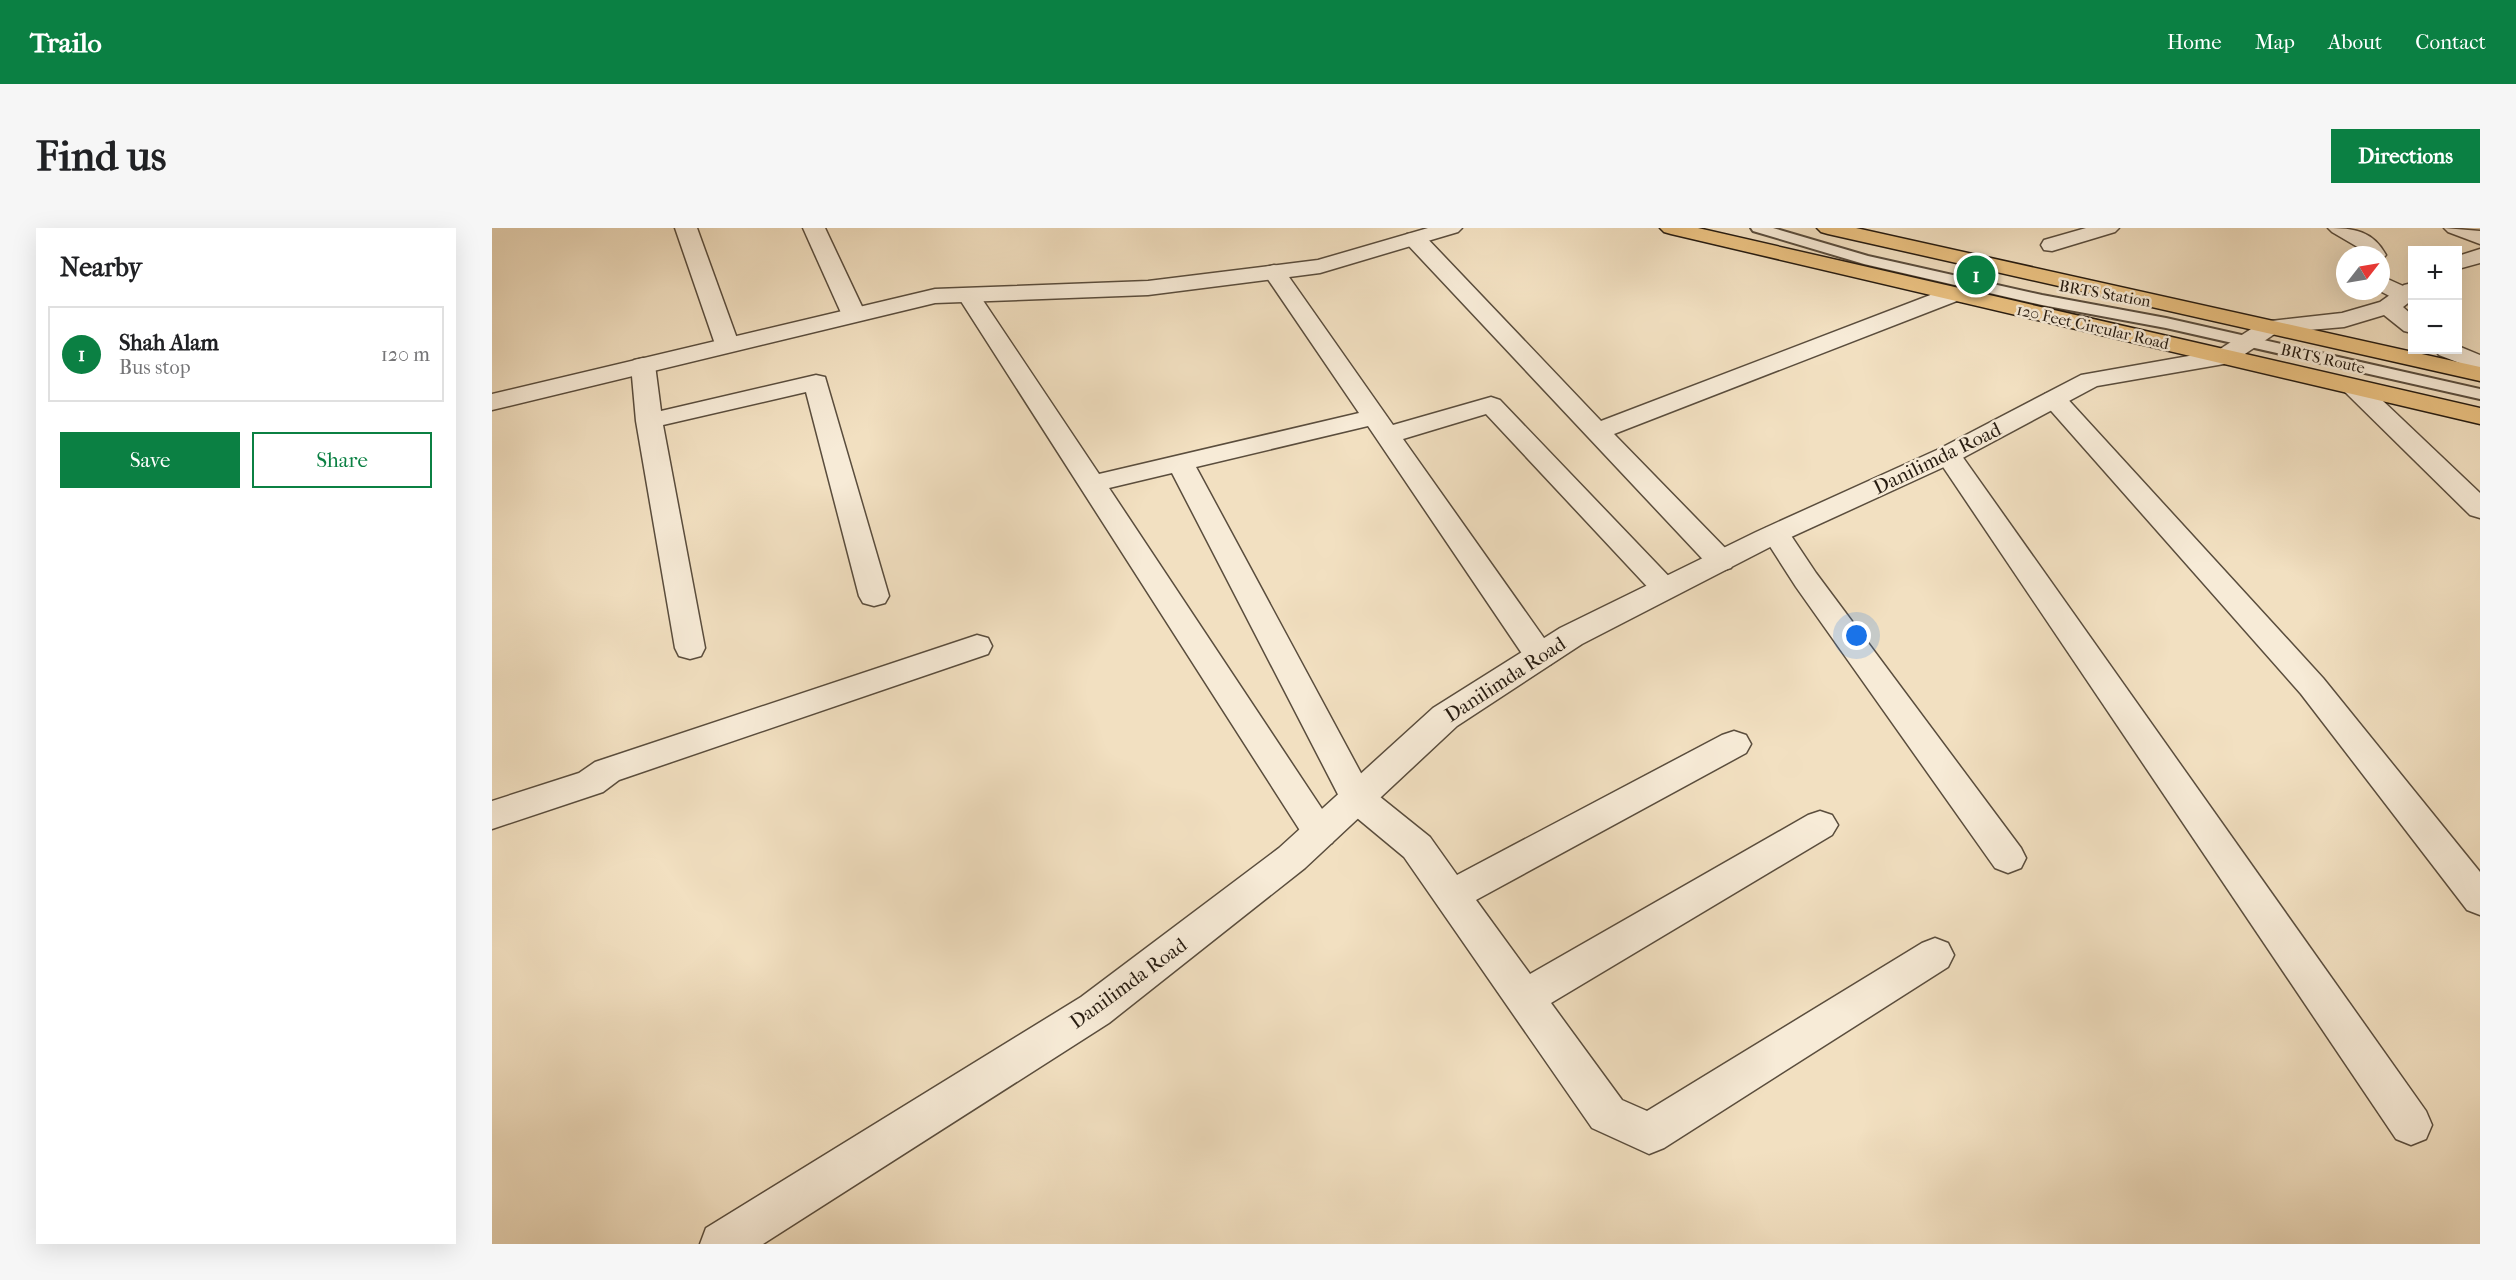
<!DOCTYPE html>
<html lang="en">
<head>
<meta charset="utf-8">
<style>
	body { margin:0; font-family:"IM FELL French Canon",serif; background:#f6f6f6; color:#202124 }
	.controls { position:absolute; right:18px; top:18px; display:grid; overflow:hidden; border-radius:0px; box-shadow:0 6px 24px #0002 }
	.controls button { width:54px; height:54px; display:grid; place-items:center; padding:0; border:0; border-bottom:2px solid #e0e0e0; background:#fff; color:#202124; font:30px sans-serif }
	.compass { position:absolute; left:1844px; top:18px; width:54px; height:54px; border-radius:50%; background:#fff; box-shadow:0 6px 24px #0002; rotate:59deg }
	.you { position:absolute; left:1365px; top:408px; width:21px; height:21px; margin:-15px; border:4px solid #fff; border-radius:50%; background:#1a73e8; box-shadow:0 0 0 9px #1a73e833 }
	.badge { display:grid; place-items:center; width:39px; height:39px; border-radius:50%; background:#0b8043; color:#fff; font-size:20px; font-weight:700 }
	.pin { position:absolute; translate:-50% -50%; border:3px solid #fff; box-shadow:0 2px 6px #0006 }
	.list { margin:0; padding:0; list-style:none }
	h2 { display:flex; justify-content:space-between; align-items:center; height:78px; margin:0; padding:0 24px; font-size:26px }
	h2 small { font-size:20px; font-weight:400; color:#757577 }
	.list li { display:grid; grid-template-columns:39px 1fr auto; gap:18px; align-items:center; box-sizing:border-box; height:96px; margin:0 12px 12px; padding:0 12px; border:2px solid #e0e0e0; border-radius:0px }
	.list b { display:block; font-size:22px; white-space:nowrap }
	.list p { margin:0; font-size:20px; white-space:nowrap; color:#757577 }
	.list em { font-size:20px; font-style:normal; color:#757577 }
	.actions { display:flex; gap:12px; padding:18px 24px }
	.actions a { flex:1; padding:14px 0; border:2px solid #0b8043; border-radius:0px; text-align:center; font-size:21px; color:#0b8043 }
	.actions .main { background:#0b8043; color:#fff }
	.map { position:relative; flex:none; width:1988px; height:1016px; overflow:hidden; border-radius:0px }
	header { display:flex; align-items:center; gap:36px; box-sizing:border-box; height:84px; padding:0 30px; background:#0b8043; color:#fff }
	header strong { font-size:28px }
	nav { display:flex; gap:33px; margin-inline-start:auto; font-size:21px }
	.intro { display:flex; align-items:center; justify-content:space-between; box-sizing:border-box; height:144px; padding:0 36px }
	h1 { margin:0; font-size:42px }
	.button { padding:15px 27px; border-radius:0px; background:#0b8043; color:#fff; font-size:21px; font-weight:700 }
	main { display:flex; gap:36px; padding:0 36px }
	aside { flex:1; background:#fff; border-radius:0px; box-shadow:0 6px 24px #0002 }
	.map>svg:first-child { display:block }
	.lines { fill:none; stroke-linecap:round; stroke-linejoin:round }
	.service-casing { stroke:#5a4d3d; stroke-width:4 }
	.minor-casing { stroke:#5a4d3d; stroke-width:3 }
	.tertiary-casing { stroke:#5a4d3d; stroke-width:3 }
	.primary-casing { stroke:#271c11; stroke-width:3 }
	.service { fill:#f7ebd7; fill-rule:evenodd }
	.minor { fill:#f7ebd7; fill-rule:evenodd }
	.tertiary { fill:#f7ebd7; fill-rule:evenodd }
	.primary { fill:#e9c080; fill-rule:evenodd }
	.labels { text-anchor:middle; stroke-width:5; stroke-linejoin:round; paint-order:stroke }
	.far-street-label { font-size:16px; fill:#271c11; stroke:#f7ebd7 }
	.street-label { font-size:20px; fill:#271c11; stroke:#f7ebd7 }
</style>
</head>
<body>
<header>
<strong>Trailo</strong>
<nav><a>Home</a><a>Map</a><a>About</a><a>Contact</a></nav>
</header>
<div class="intro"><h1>Find us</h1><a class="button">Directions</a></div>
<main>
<aside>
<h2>Nearby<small></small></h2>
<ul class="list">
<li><span class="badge">1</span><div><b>Shah Alam</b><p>Bus stop</p></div><em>120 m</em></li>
</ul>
<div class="actions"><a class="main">Save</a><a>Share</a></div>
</aside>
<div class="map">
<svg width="1988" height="1016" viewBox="0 0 1988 1016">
	<rect width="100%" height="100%" fill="#f2e0c1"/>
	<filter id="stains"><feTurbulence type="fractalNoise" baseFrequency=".00333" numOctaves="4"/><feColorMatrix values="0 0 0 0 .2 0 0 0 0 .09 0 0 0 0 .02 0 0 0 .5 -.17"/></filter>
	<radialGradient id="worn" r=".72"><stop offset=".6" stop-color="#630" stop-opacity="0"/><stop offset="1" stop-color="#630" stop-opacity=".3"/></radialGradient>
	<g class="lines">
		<g class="service-casing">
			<polygon id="service" points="1259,0 1281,0 1376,28 1550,67 1674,90 1988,161 1988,171 1674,100 1550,77 1372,36 1261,3"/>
		</g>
		<g class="minor-casing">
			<g id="minor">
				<polygon points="183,0 205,0 247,116 243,121 227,121 223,116"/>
				<polygon points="311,0 333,0 374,87 370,92 354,92 350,87"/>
				<polygon points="1594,0 1627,0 1623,4 1560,23 1552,22 1549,17 1552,12"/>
				<path d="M1836,0C1862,0 1881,3 1894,27L1889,32V27H1872L1869,21L1840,4Z"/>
				<polygon points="1952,0 1988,3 1988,16 1956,4"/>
				<polygon points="923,5 931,6 1109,193 1454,61 1470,61 1473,66 1470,71 1122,206 1239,326 1243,333 1239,340 1229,343 1219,340 915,16 912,11 915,6"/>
				<polygon points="782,37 790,39 901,197 999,169 1008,172 1188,360 1183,367 1173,370 1163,367 994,186 911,211 1059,420 1064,428 1059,436 1048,439 1037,436 876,198 704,239 877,560 938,609 965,647 1230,507 1242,503 1254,507 1259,516 1254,525 984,672 1038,746 1316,587 1328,583 1340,587 1346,597 1340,607 1059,775 1130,872 1155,883 1430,715 1443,710 1456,715 1462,727 1456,739 1172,920 1157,926 1100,900 912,629 853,580 680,245 617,260 846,605 840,615 828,619 816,615 465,67 468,62 484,62 607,246 867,185 771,44 774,39"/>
				<polygon points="1889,48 1920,62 1920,72 1905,72 1888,63"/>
				<polygon points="151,130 160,132 163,137 169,183 324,147 333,149 397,368 393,375 382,378 371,375 367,368 314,164 171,197 213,420 209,428 198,431 187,428 183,420 144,193 139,137 142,132"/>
				<polygon points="1862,152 1871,154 1988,265 1988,290 1978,287 1853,164 1850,159 1853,154"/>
				<polygon points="1562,163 1571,166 1831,450 1988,644 1988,687 1975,682 1809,466 1553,176 1549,171 1553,166"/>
				<polygon points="1456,219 1465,221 1934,883 1940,897 1934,911 1919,917 1904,911 1443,227 1447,221"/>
				<polygon points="1284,297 1294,300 1324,345 1529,620 1534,630 1529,640 1516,645 1503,640 1304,359 1270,306 1274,300"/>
				<polygon points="485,407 496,410 500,418 496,426 127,552 111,564 0,601 0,573 87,545 103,534"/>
			</g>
		</g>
		<g class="tertiary-casing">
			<g id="tertiary">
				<polygon points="936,0 970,0 966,4 828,45 656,67 443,75 0,182 0,166 443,61 656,53 826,32"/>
				<polygon points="1988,21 1988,35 1966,41 1966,28"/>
				<polygon points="1920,55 1920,72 1911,79 1920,87 1920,105 1912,103 1892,87 1852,99 1784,105 1741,134 1732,136 1605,158 1465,233 1284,316 1090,416 965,498 813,640 617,795 271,1016 208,1016 214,1000 589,769 787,620 941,480 1068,400 1264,304 1447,221 1589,147 1725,123 1770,94 1850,85 1888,74 1912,57"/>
				<polygon points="1966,118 1988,127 1988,143 1947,127 1943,122 1966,122"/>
			</g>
		</g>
		<g class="primary-casing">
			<g id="primary">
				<polygon points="1168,0 1206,0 1988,180 1988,196 1179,6 1172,4"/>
				<polygon points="1325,0 1364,0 1988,139 1988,153 1336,6 1329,4"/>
			</g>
		</g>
		<use href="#service" class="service"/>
		<use href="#minor" class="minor"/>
		<use href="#tertiary" class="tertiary"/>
		<use href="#primary" class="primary"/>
	</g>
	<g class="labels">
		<g class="far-street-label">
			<text transform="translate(1613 65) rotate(10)" y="6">BRTS Station</text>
			<text transform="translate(1601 98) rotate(13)" y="6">120 Feet Circular Road</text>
			<text transform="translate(1831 130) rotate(13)" y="6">BRTS Route</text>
		</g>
		<g class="street-label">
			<text transform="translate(1445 230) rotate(-26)" y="7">Danilimda Road</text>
			<text transform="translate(1013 451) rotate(-33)" y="7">Danilimda Road</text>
			<text transform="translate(636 755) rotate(-36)" y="7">Danilimda Road</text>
		</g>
	</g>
	<rect width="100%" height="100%" filter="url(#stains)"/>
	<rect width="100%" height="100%" fill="url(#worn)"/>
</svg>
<div class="controls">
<button>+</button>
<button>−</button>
</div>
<svg class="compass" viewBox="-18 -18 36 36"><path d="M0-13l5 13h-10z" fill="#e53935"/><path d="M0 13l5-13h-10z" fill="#757577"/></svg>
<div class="you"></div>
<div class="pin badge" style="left:1484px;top:47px">1</div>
</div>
</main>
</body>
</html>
